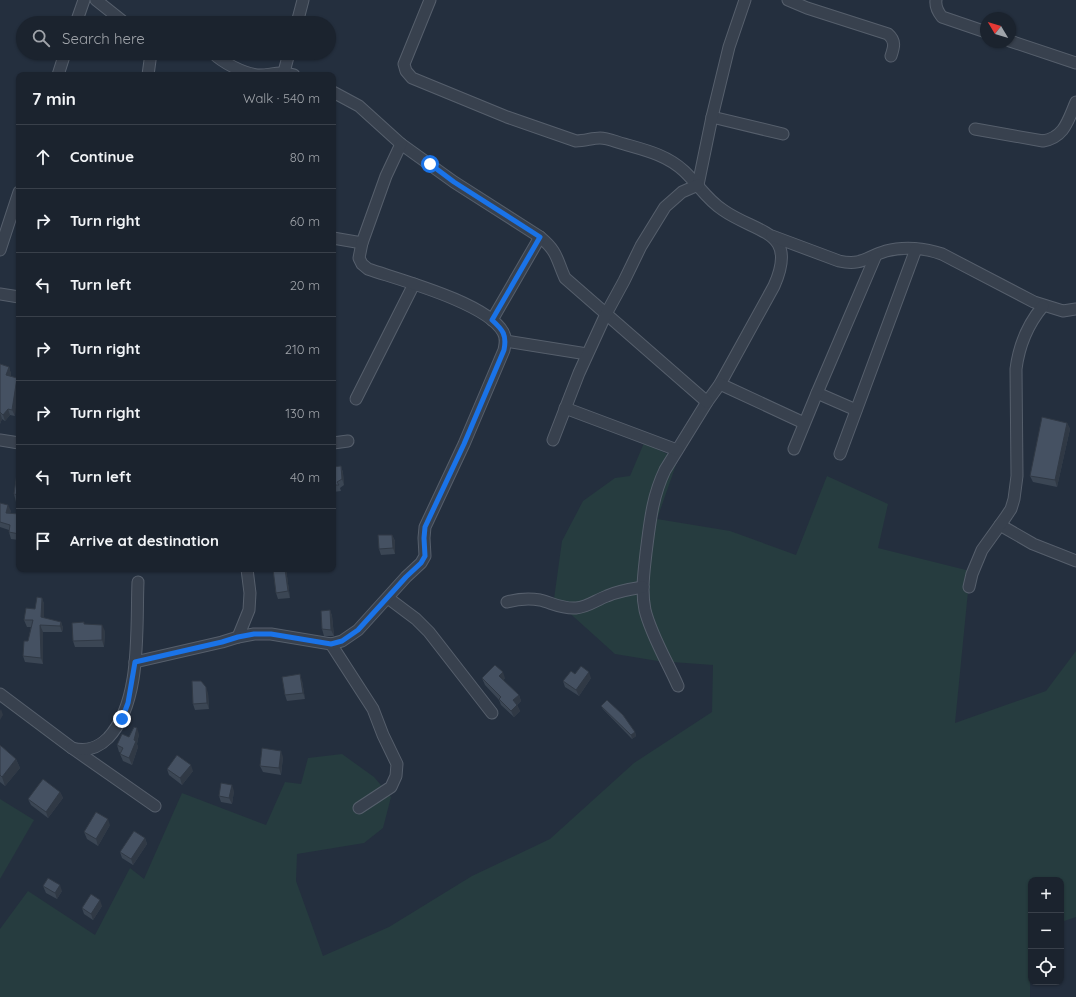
<!DOCTYPE html>
<html lang="en">
<head>
<meta charset="utf-8">
<style>
	body { margin:0; font-family:Quicksand,sans-serif; background:#242b36; color:#f1f3f6 }
	.controls { position:absolute; right:12px; bottom:12px; display:grid; overflow:hidden; border-radius:8px; box-shadow:0 1px 3px #0004 }
	.controls button { width:36px; height:36px; display:grid; place-items:center; padding:0; border:0; border-bottom:1px solid #39404a; background:#1b232e; color:#f1f3f6; font:20px sans-serif }
	.compass { position:absolute; left:980px; top:12px; width:36px; height:36px; border-radius:50%; background:#1b232e; box-shadow:0 1px 3px #0004; rotate:308deg }
	.stop { position:absolute; width:12px; height:12px; margin:-9px; border:3px solid #1a73e8; border-radius:50%; background:#fff }
	.stop.end { background:#1a73e8; border-color:#fff; box-shadow:0 1px 4px #0008 }
	.list { margin:0; padding:0; list-style:none }
	h2 { display:flex; justify-content:space-between; align-items:center; height:52px; margin:0; padding:0 16px; font-size:17px }
	h2 small { font-size:13px; font-weight:400; color:#a0a4aa }
	.list li { display:grid; grid-template-columns:26px 1fr auto; gap:12px; align-items:center; box-sizing:border-box; height:64px; padding:0 16px; border-top:1px solid #39404a }
	.list b { display:block; font-size:15px; white-space:nowrap }
	.list em { font-size:13px; font-style:normal; color:#a0a4aa }
	.icon { flex:none; width:22px; height:22px; fill:none; stroke:currentColor; stroke-width:2; stroke-linecap:round; stroke-linejoin:round }
	.map { position:relative; flex:none; width:1076px; height:997px; overflow:hidden }
	.search { position:absolute; background:#1b232e; box-shadow:0 1px 3px #0004; left:16px; top:16px; width:320px; height:44px; display:flex; align-items:center; gap:10px; box-sizing:border-box; padding:0 14px; border-radius:22px; color:#a0a4aa; font-size:15px }
	.panel { position:absolute; background:#1b232e; box-shadow:0 1px 3px #0004; left:16px; top:72px; width:320px; height:500px; border-radius:8px }
	.map>svg:first-child { display:block }
	.green { fill:#263c3f }
	.lines { fill:none; stroke-linecap:round; stroke-linejoin:round }
	.street-casing { stroke:#565f6c; stroke-width:13 }
	.street { stroke:#38414e; stroke-width:11 }
	.wall { fill:#3b4654 }
	.shaded-wall { fill:#303945 }
	.building { fill:#455162; stroke:#303945 }
	.route { stroke:#1a73e8; stroke-width:5 }
</style>
</head>
<body>
<div class="map">
<svg width="1076" height="997" viewBox="0 0 1076 997">
	<rect width="100%" height="100%" fill="#242f3e"/>
	<g class="green">
		<polygon points="644,443 678,459 657,519 730,531 796,555 827,476 888,504 878,548 970,571 955,723 1046,691 1076,651 1076,917 1061,922 1061,880 1031,880 1030,997 0,997 0,929 28,891 95,935 130,868 144,879 182,793 266,825 285,782 301,784 308,758 342,754 374,777 391,797 383,828 364,843 297,854 296,881 323,956 389,927 472,876 550,839 634,763 712,712 713,665 658,661 615,654 554,599 562,541 583,501 615,478 630,476"/>
		<polygon points="0,799 34,820 0,879"/>
	</g>
	<g class="lines">
		<g class="street-casing">
			<g id="street">
				<polyline points="96,0 125,23"/>
				<path d="M430,0L404,64L406,71L412,78L507,117L576,141C585,141 592,138 600,138C608,138 616,142 624,144C645,150 667,155 684,171C698,184 707,200 723,210C757,234 799,230 774,286L720,384L707,402L665,470C652,497 650,522 646,553C644,572 641,591 645,610C651,635 668,663 678,686"/>
				<path d="M788,0L807,8L888,34C896,41 894,47 891,56"/>
				<path d="M936,0C935,7 938,12 942,17L986,32"/>
				<polyline points="76,23 84,0"/>
				<polyline points="297,23 303,0"/>
				<polyline points="1010,41 1076,63"/>
				<path d="M213,53C223,63 243,73 257,75C270,76 278,70 294,75"/>
				<polyline points="284,72 289,53"/>
				<polyline points="58,75 65,53"/>
				<polyline points="148,75 151,53"/>
				<path d="M333,92L359,106L401,144L454,182L540,237C558,252 556,258 565,278L707,402"/>
				<polyline points="712,117 783,134"/>
				<path d="M975,129L1043,141C1065,137 1068,120 1076,102"/>
				<polyline points="698,185 712,117 729,47 745,0"/>
				<path d="M772,236L839,261C862,266 866,257 886,251C904,246 925,248 942,254L1034,302L1063,311L1076,309"/>
				<polyline points="333,238 362,243"/>
				<polyline points="0,250 19,192"/>
				<polyline points="0,294 19,297"/>
				<polyline points="492,320 540,237"/>
				<polyline points="506,341 587,354"/>
				<polyline points="720,384 804,423"/>
				<polyline points="817,393 856,410"/>
				<polyline points="356,399 414,284"/>
				<polyline points="565,408 677,450"/>
				<polyline points="0,440 19,443"/>
				<polyline points="553,440 579,373 606,314 624,281 641,246 665,207 682,192 698,185"/>
				<polyline points="333,443 348,441"/>
				<polyline points="794,449 817,393 876,255"/>
				<polyline points="840,454 916,249"/>
				<polyline points="1000,525 1033,544 1076,561"/>
				<path d="M969,587L972,574L982,550L1005,518L1011,509L1014,499L1017,476L1016,369C1019,345 1028,324 1043,306"/>
				<polyline points="388,598 416,619 429,632 492,713"/>
				<path d="M507,602C518,599 528,598 540,600C552,603 562,609 576,608C588,607 596,600 607,596C618,591 630,589 643,587"/>
				<polyline points="238,637 249,610 250,593 247,569"/>
				<polyline points="331,644 373,709 383,735 397,764 396,776 391,787 359,808"/>
				<path d="M135,662L222,642L238,637L254,634H271L331,644L342,641L358,630L406,577L421,563L425,556L424,538L425,527L464,444L504,350C505,344 507,339 503,332C487,303 400,280 368,269L362,264L359,258L362,243L386,176L401,144"/>
				<polyline points="0,694 72,748 155,806"/>
				<path d="M72,748C87,752 98,748 108,738C142,702 136,629 138,582"/>
			</g>
		</g>
		<use href="#street" class="street"/>
	</g>
	<g class="wall">
		<polygon points="0,364 9,367 11,374 10,377 15,416 10,415 5,421 2,419 0,424"/>
		<polygon points="1067,423 1070,429 1057,487 1033,482 1030,476"/>
		<polygon points="341,466 343,473 344,485 340,488 341,491 333,492 333,467"/>
		<polygon points="19,473 19,502 16,502 14,494"/>
		<polygon points="0,503 11,511 10,513 19,514 19,540 11,539 9,532 9,530 0,527"/>
		<polygon points="392,535 395,541 395,554 381,555 379,549"/>
		<polygon points="286,569 290,598 278,599 276,593"/>
		<polygon points="42,598 44,604 44,618 61,622 63,628 62,632 43,632 43,664 25,662 23,656 28,641 31,627 27,627 24,620 35,609"/>
		<polygon points="330,610 332,616 334,636 324,636 322,629"/>
		<polygon points="105,631 104,647 75,647 73,641"/>
		<polygon points="575,674 591,678 579,696 565,687 563,681"/>
		<polygon points="482,678 505,678 503,680 519,695 521,701 517,705 520,711 514,717 501,705 499,700 485,685"/>
		<polygon points="302,681 305,699 287,701 285,695"/>
		<polygon points="208,693 209,709 195,710 193,704"/>
		<polygon points="601,706 635,732 636,736 632,739 603,709"/>
		<polygon points="139,734 137,744 138,747 132,765 123,761 120,754 121,753 119,752 117,745 129,737"/>
		<polygon points="0,745 16,759 20,768 5,786 0,782"/>
		<polygon points="283,757 281,775 263,772 260,766"/>
		<polygon points="167,769 193,771 182,785 169,775"/>
		<polygon points="234,791 232,804 221,802 219,796"/>
		<polygon points="60,792 63,798 48,818 31,805 28,799"/>
		<polygon points="110,825 98,846 87,839 84,832"/>
		<polygon points="145,838 147,844 133,865 122,858 120,852"/>
		<polygon points="43,886 62,891 57,899 46,893"/>
		<polygon points="102,906 93,920 84,914 82,908"/>
	</g>
	<g class="shaded-wall">
		<polygon points="9,367 11,374 8,382 6,375"/>
		<polygon points="17,378 19,384 15,416 12,410"/>
		<polygon points="8,409 10,415 5,421 3,415"/>
		<polygon points="0,412 2,419 0,424"/>
		<polygon points="1067,423 1070,429 1057,487 1055,480"/>
		<polygon points="341,466 343,473 344,485 342,479"/>
		<polygon points="8,505 11,511 8,519 6,513"/>
		<polygon points="392,535 395,541 395,554 393,548"/>
		<polygon points="285,569 286,569 290,598 288,591"/>
		<polygon points="42,598 44,604 44,624 41,617"/>
		<polygon points="330,610 332,616 334,636 331,630"/>
		<polygon points="61,622 63,628 62,632 60,626"/>
		<polygon points="40,625 43,632 43,664 41,658"/>
		<polygon points="102,625 105,631 104,647 102,640"/>
		<polygon points="503,672 505,678 501,682 499,676"/>
		<polygon points="589,672 591,678 579,696 576,690"/>
		<polygon points="300,674 302,681 305,699 303,693"/>
		<polygon points="206,687 208,693 209,709 207,703"/>
		<polygon points="519,695 521,701 516,706 517,705 520,711 514,717 511,711 513,700"/>
		<polygon points="1,709 3,715 0,720 0,711"/>
		<polygon points="137,728 139,734 137,744 138,747 132,765 129,758 134,740"/>
		<polygon points="635,732 636,736 632,739 631,735"/>
		<polygon points="281,751 283,757 281,775 279,768"/>
		<polygon points="16,759 20,768 5,786 2,777"/>
		<polygon points="191,765 193,771 182,785 180,778"/>
		<polygon points="232,785 234,791 232,804 229,798"/>
		<polygon points="60,792 63,798 48,818 46,812"/>
		<polygon points="108,819 110,825 98,846 96,839"/>
		<polygon points="145,838 147,844 133,865 131,859"/>
		<polygon points="60,885 62,891 57,899 55,893"/>
		<polygon points="100,900 102,906 93,920 91,914"/>
	</g>
	<g class="building">
		<polygon points="0,364 9,367 6,375 17,378 12,410 8,409 3,415 0,412"/>
		<polygon points="1042,417 1067,423 1055,480 1030,476"/>
		<polygon points="341,466 342,479 337,482 339,485 333,485 333,467"/>
		<polygon points="17,473 19,473 19,495 14,494"/>
		<polygon points="0,503 8,505 6,513 19,514 19,534 9,532 10,525 0,522"/>
		<polygon points="378,535 392,535 393,548 379,549"/>
		<polygon points="273,569 285,569 288,591 276,593"/>
		<polygon points="37,597 42,598 41,617 61,622 60,626 40,625 41,658 23,656 24,641 28,641 33,620 24,620 26,608 35,609"/>
		<polygon points="330,610 331,630 322,629 321,611"/>
		<polygon points="84,622 84,624 102,625 102,640 73,641 72,623"/>
		<polygon points="495,665 503,672 499,676 519,695 513,700 517,705 511,711 499,699 501,697 482,678"/>
		<polygon points="581,666 589,672 576,690 563,681 571,671 575,674"/>
		<polygon points="300,674 303,693 285,695 282,677"/>
		<polygon points="192,681 201,681 206,687 207,703 193,704"/>
		<polygon points="607,700 623,715 635,732 631,735 601,706"/>
		<polygon points="134,727 137,728 134,740 136,741 129,758 120,754 123,748 117,745 122,734 129,737"/>
		<polygon points="0,745 16,759 2,777 0,775"/>
		<polygon points="262,748 281,751 279,768 260,766"/>
		<polygon points="177,755 191,765 180,778 167,769"/>
		<polygon points="43,779 60,792 46,812 28,799"/>
		<polygon points="221,783 232,785 229,798 219,796"/>
		<polygon points="96,812 108,819 96,839 84,832"/>
		<polygon points="134,831 145,838 131,859 120,852"/>
		<polygon points="48,878 60,885 55,893 43,886"/>
		<polygon points="91,894 100,900 91,914 82,908"/>
	</g>
	<g class="lines">
		<path class="route" d="M122,719L128,703L135,662L222,642L238,637L254,634H271L331,644L342,641L358,630L406,577L421,563L425,556L424,538L425,527L464,444L504,350C507,335 503,330 492,320L540,237L454,182L430,164"/>
	</g>
</svg>
<div class="controls">
<button>+</button>
<button>−</button>
<button><svg class="icon" aria-label="locate" viewBox="0 0 24 24"><circle cx="12" cy="12" r="6"/><path d="M12 2v4M12 18v4M2 12h4M18 12h4"/></svg></button>
</div>
<svg class="compass" viewBox="-18 -18 36 36"><path d="M0-13l5 13h-10z" fill="#e53935"/><path d="M0 13l5-13h-10z" fill="#a0a4aa"/></svg>
<div class="stop" style="left:430px;top:164px"></div>
<div class="stop end" style="left:122px;top:719px"></div>
<div class="search"><svg class="icon" aria-label="search" viewBox="0 0 24 24"><circle cx="10" cy="10" r="6"/><path d="M15 15l6 6"/></svg>Search here</div>
<section class="panel">
<h2>7 min<small>Walk · 540 m</small></h2>
<ul class="list">
<li><svg class="icon" aria-label="ahead" viewBox="0 0 24 24"><path d="M12 20V5M6 11l6-6 6 6"/></svg><div><b>Continue</b></div><em>80 m</em></li>
<li><svg class="icon" aria-label="right" viewBox="0 0 24 24"><path d="M7 20v-9h11M14 6l5 5-5 5"/></svg><div><b>Turn right</b></div><em>60 m</em></li>
<li><svg class="icon" aria-label="left" viewBox="0 0 24 24"><path d="M17 20v-9H6M10 6l-5 5 5 5"/></svg><div><b>Turn left</b></div><em>20 m</em></li>
<li><svg class="icon" aria-label="right" viewBox="0 0 24 24"><path d="M7 20v-9h11M14 6l5 5-5 5"/></svg><div><b>Turn right</b></div><em>210 m</em></li>
<li><svg class="icon" aria-label="right" viewBox="0 0 24 24"><path d="M7 20v-9h11M14 6l5 5-5 5"/></svg><div><b>Turn right</b></div><em>130 m</em></li>
<li><svg class="icon" aria-label="left" viewBox="0 0 24 24"><path d="M17 20v-9H6M10 6l-5 5 5 5"/></svg><div><b>Turn left</b></div><em>40 m</em></li>
<li><svg class="icon" aria-label="arrive" viewBox="0 0 24 24"><path d="M6 21V4h12l-3 4 3 4H6"/></svg><div><b>Arrive at destination</b></div></li>
</ul>
</section>
</div>
</body>
</html>
